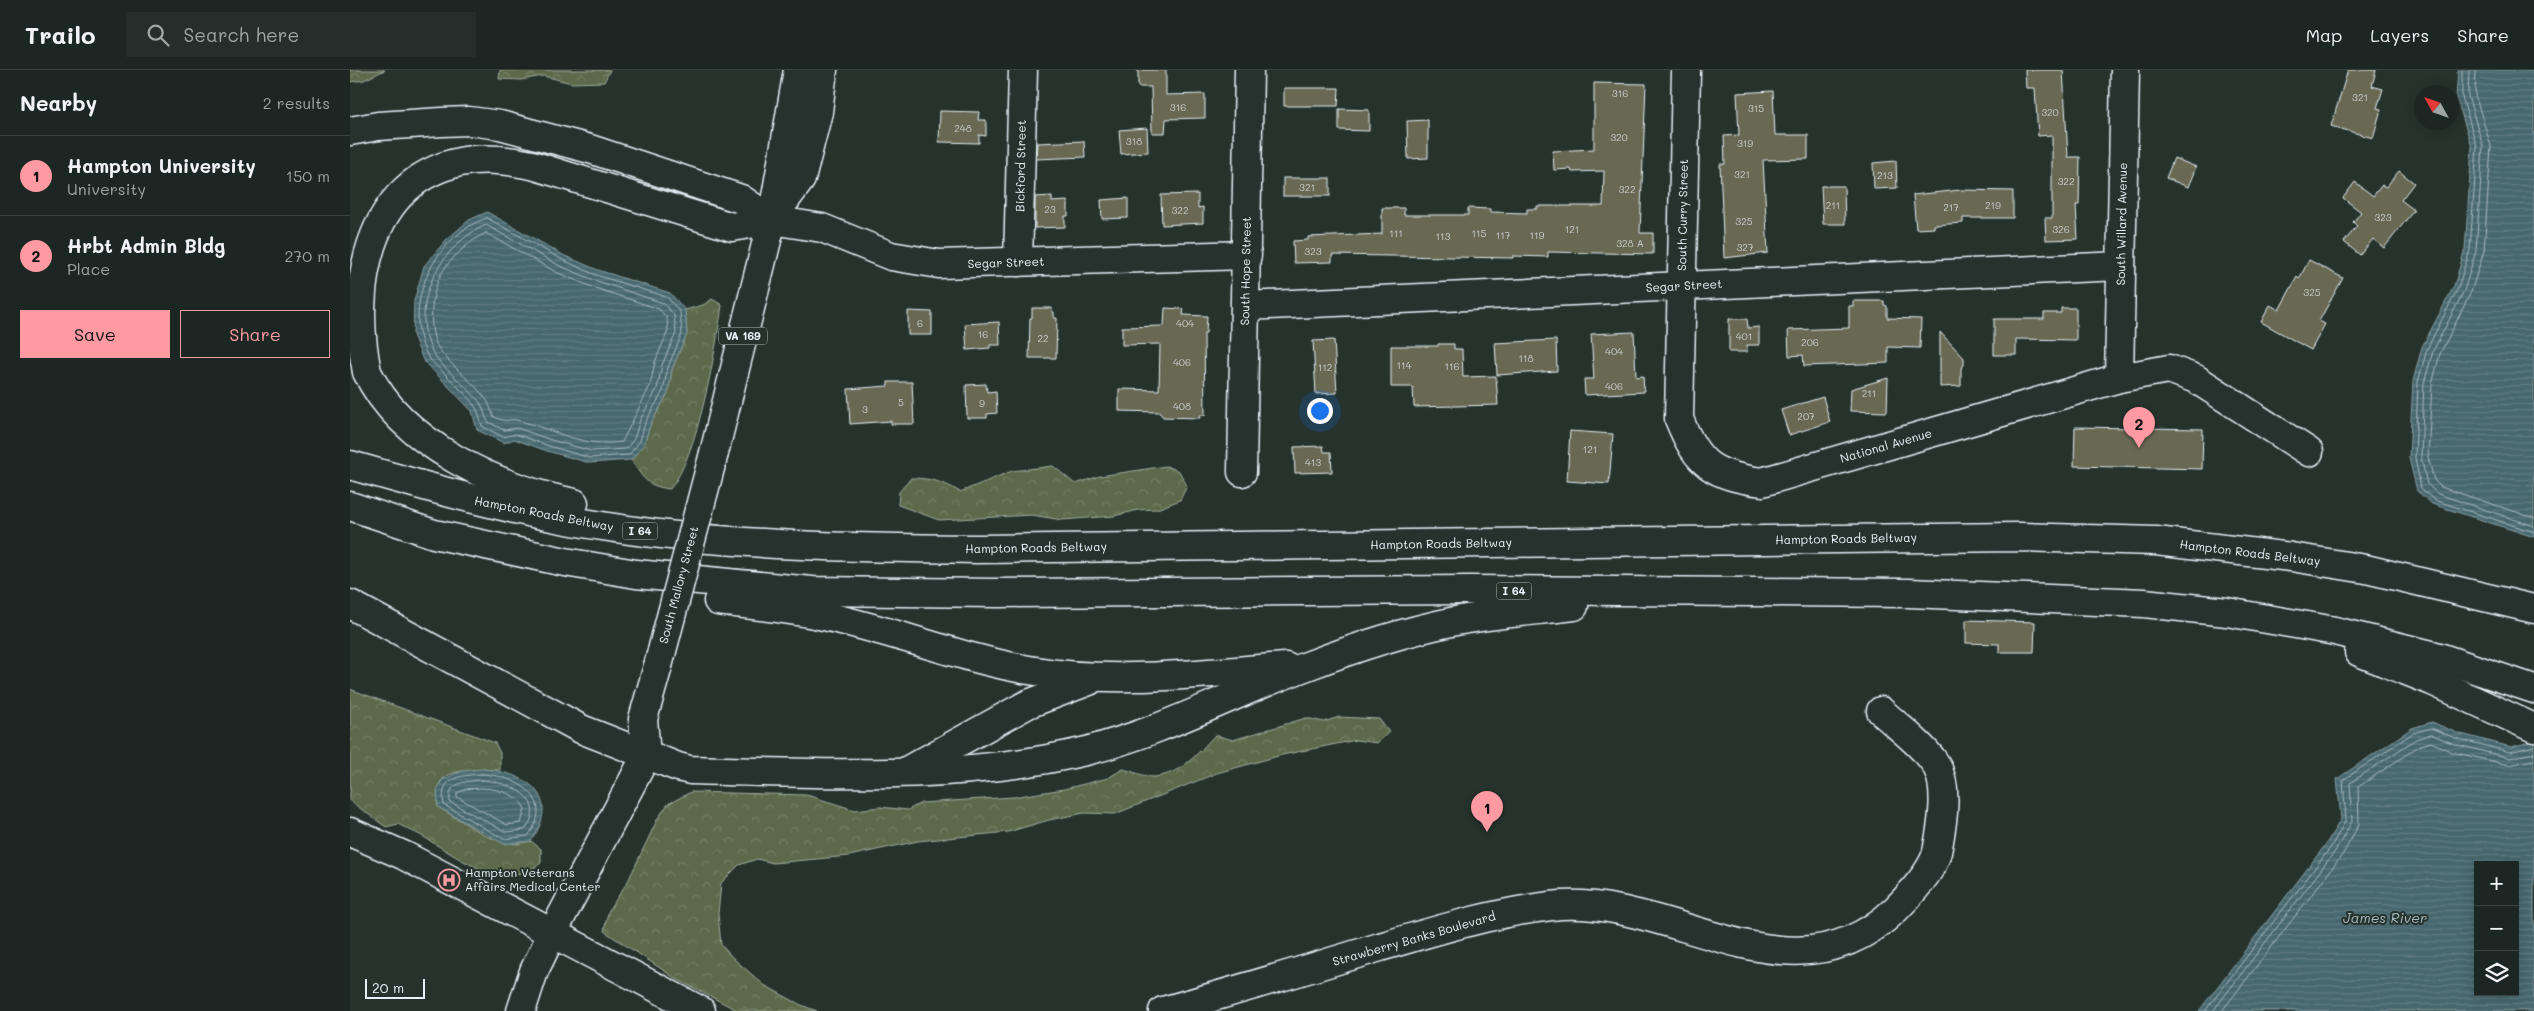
<!DOCTYPE html>
<html lang="en">
<head>
<meta charset="utf-8">
<style>
	body { margin:0; font-family:Mali,sans-serif; background:#252e2a; color:#f1f3f6 }
	.controls { position:absolute; right:15px; bottom:15px; display:grid; overflow:hidden; border-radius:0px; box-shadow:0 2px 12px #0003 }
	.controls button { width:45px; height:45px; display:grid; place-items:center; padding:0; border:0; border-bottom:1px solid #3a4340; background:#1c2622; color:#f1f3f6; font:25px sans-serif }
	.compass { position:absolute; left:2064px; top:15px; width:45px; height:45px; border-radius:50%; background:#1c2622; box-shadow:0 2px 12px #0003; rotate:310deg }
	.scale { position:absolute; left:15px; bottom:12px; width:60px; box-sizing:border-box; padding-left:5px; border:2px solid #e8f1f8; border-top:0; font-size:14px; line-height:18px; white-space:nowrap; color:#e8f1f8; -webkit-text-stroke:4px #26332d; paint-order:stroke }
	.you { position:absolute; left:969px; top:340px; width:18px; height:18px; margin:-12px; border:4px solid #fff; border-radius:50%; background:#1a73e8; box-shadow:0 0 0 8px #1a73e833 }
	.badge { display:grid; place-items:center; width:32px; height:32px; border-radius:50%; background:#ff9aa2; color:#111; font-size:16px; font-weight:700 }
	.pin { position:absolute; translate:-50% -41px; filter:drop-shadow(0 1px 2px #0008) }
	.pin::after { content:''; position:absolute; top:26px; width:18px; height:15px; background:inherit; clip-path:polygon(0 0,100% 0,50% 100%) }
	.list { margin:0; padding:0; list-style:none }
	h2 { display:flex; justify-content:space-between; align-items:center; height:65px; margin:0; padding:0 20px; font-size:21px }
	h2 small { font-size:16px; font-weight:400; color:#a0a5a5 }
	.list li { display:grid; grid-template-columns:32px 1fr auto; gap:15px; align-items:center; box-sizing:border-box; height:80px; padding:0 20px; border-top:1px solid #3a4340 }
	.list b { display:block; font-size:19px; white-space:nowrap }
	.list p { margin:0; font-size:16px; white-space:nowrap; color:#a0a5a5 }
	.list em { font-size:16px; font-style:normal; color:#a0a5a5 }
	.actions { display:flex; gap:10px; padding:15px 20px }
	.actions a { flex:1; padding:11px 0; border:1px solid #ff9aa2; border-radius:0px; text-align:center; font-size:18px; color:#ff9aa2 }
	.actions .main { background:#ff9aa2; color:#111 }
	.icon { flex:none; width:28px; height:28px; fill:none; stroke:currentColor; stroke-width:2; stroke-linecap:round; stroke-linejoin:round }
	.map { position:relative; flex:none; width:2184px; height:941px; overflow:hidden }
	header { display:flex; align-items:center; gap:30px; box-sizing:border-box; height:70px; padding:0 25px; background:#1c2622; border-bottom:1px solid #3a4340 }
	header strong { font-size:24px }
	nav { display:flex; gap:28px; margin-inline-start:auto; font-size:18px }
	.search { width:350px; height:45px; background:#252e2a; display:flex; align-items:center; gap:12px; box-sizing:border-box; padding:0 18px; border-radius:0px; color:#a0a5a5; font-size:19px }
	main { display:flex }
	aside { flex:1; background:#1c2622 }
	.map>svg:first-child { display:block }
	.forest { fill:url(#forest-crowns); stroke:#a2aea2 }
	.water { fill:url(#water-rules); stroke:#879fa5; fill-rule:evenodd }
	.lines { fill:none; stroke-linecap:round; stroke-linejoin:round }
	.shore { stroke:#a8bac1; stroke-width:1 }
	.building { fill:#686853; stroke:#e8f1f8 }
	.minor-casing { stroke:#e8f1f8; stroke-width:31 }
	.major-casing { stroke:#e8f1f8; stroke-width:31 }
	.highway-casing { stroke:#e8f1f8; stroke-width:31 }
	.minor { stroke:#26332d; stroke-width:28 }
	.major { stroke:#26332d; stroke-width:28 }
	.highway { stroke:#26332d; stroke-width:28 }
	.major-bridge-casing { stroke:#e8f1f8; stroke-width:31; stroke-linecap:butt }
	.major-bridge { stroke:#26332d; stroke-width:28 }
	.labels { text-anchor:middle; stroke-width:4; stroke-linejoin:round; paint-order:stroke }
	.number-label { font-size:10px; fill:#c8cfcf }
	.shield { fill:#26332d; stroke:#aeb8bb; stroke-width:1 }
	.shield-label { font-size:11px; font-weight:bold; fill:#e8f1f8 }
	.street-label { font-size:12px; fill:#e8f1f8; stroke:#26332d }
	.poi-label { font-size:12px; fill:#e8f1f8; stroke:#26332d; text-anchor:start }
	.water-label { font-size:14px; font-style:italic; fill:#a8bac1; stroke:#26332d }
</style>
</head>
<body>
<header>
<strong>Trailo</strong>
<div class="search"><svg class="icon" aria-label="search" viewBox="0 0 24 24"><circle cx="10" cy="10" r="6"/><path d="M15 15l6 6"/></svg>Search here</div>
<nav><a>Map</a><a>Layers</a><a>Share</a></nav>
</header>
<main>
<aside>
<h2>Nearby<small>2 results</small></h2>
<ul class="list">
<li><span class="badge">1</span><div><b>Hampton University</b><p>University</p></div><em>150 m</em></li>
<li><span class="badge">2</span><div><b>Hrbt Admin Bldg</b><p>Place</p></div><em>270 m</em></li>
</ul>
<div class="actions"><a class="main">Save</a><a>Share</a></div>
</aside>
<div class="map">
<svg width="2184" height="941" viewBox="0 0 2184 941">
	<defs>
		<pattern id="forest-crowns" width="20" height="18" patternUnits="userSpaceOnUse" patternTransform="scale(1.25)"><rect width="20" height="18" fill="#5c6a4c"/><path d="M2 6a3 3 0 1 1 6 0M12 15a3 3 0 1 1 6 0" fill="none" stroke="#738067"/></pattern>
		<pattern id="water-rules" width="6" height="5" patternUnits="userSpaceOnUse" patternTransform="scale(1.25)"><rect width="6" height="5" fill="#47686e"/><path d="M0 2.5h6" fill="none" stroke="#627e83"/></pattern>
	</defs>
	<rect width="100%" height="100%" fill="#26332d"/>
	<filter id="ink" filterUnits="userSpaceOnUse"><feTurbulence type="fractalNoise" baseFrequency=".02" numOctaves="2"/><feDisplacementMap in="SourceGraphic" scale="10" xChannelSelector="R" yChannelSelector="G"/><feConvolveMatrix kernelMatrix="1 2 1 2 8 2 1 2 1" color-interpolation-filters="sRGB"/></filter>
	<g filter="url(#ink)">
		<g class="forest">
			<polygon points="0,0 35,0 14,10 0,12"/>
			<polygon points="150,0 260,0 254,12 222,13 193,6 171,10 149,9"/>
			<path d="M362,229L372,235C366,279 348,386 320,419C296,416 294,409 281,390L294,374L300,355L318,323L322,299L337,264L335,240L353,235Z"/>
			<path d="M703,396L725,414L750,406L816,396L829,401L837,416L830,430L807,439L788,440L764,446L712,450L682,445L589,450L548,435L549,422L561,408C580,408 594,412 610,422L662,401Z"/>
			<path d="M0,619L145,673L150,683V700C136,699 102,698 92,710C86,717 88,729 88,737L138,767L166,774L181,771L191,779V793C155,821 114,792 82,772C72,765 59,760 48,754L36,757L0,731Z"/>
			<path d="M989,647L1029,649L1039,662L1027,673L1006,670L932,685L867,703L765,744L734,743L699,750L658,762L568,771L499,786L423,793L407,789L389,795L371,813L368,844L371,875L385,890L414,915L451,935L467,941H389L328,910L254,861L258,842L278,811L308,748L318,734L341,722L457,725L505,740L530,737L558,740L571,733L663,727L714,719L758,708L773,699C782,701 795,707 804,707C832,704 847,684 865,665L883,670L956,648L974,652Z"/>
		</g>
		<g class="water">
			<polygon points="2108,0 2184,0 2184,467 2082,434 2067,421 2059,388 2063,311 2072,277 2104,216 2115,179 2122,77 2106,27"/>
			<polygon points="137,142 215,186 248,200 320,223 335,240 337,264 322,299 318,323 300,355 294,374 281,390 240,393 197,381 164,369 154,373 127,360 122,341 73,290 63,265 64,231 74,196 96,170 119,150"/>
			<path d="M2082,652L2107,663L2161,677L2184,671V941H1849L1976,774L1991,749L1987,709L2062,658ZM2128,795H2165V922H2128Z"/>
			<path d="M132,699C176,702 213,726 181,771L154,774L88,737L87,720L92,710L112,701Z"/>
		</g>
		<g class="lines">
			<g class="shore">
				<polyline points="2112,0 2112,27 2127,77 2120,180 2108,218 2077,279 2068,312 2065,388 2071,418 2084,430 2184,462"/>
				<polyline points="2119,0 2118,26 2133,76 2126,181 2114,221 2083,281 2074,313 2071,387 2077,414 2088,424 2184,456"/>
				<polyline points="2126,0 2125,25 2141,76 2134,181 2121,222 2090,284 2082,314 2078,387 2084,410 2091,417 2184,448"/>
				<path d="M137,148L213,190L246,205L317,227L330,242L332,264L318,297L313,321L295,353L290,371L279,385L240,388L199,376L166,364L153,367L132,356C130,350 129,343 126,338C118,326 105,314 95,304C89,298 81,292 77,285C51,235 85,165 137,148Z"/>
				<path d="M136,155L210,196L244,210L313,233L324,245L326,263L312,295L307,319L290,350L284,369L276,379L241,381L201,370L167,358L154,360L138,352C135,347 134,340 131,334C119,317 90,297 82,281C58,234 91,174 136,155Z"/>
				<path d="M136,163L206,202L242,217L309,239L317,248L318,261L305,292L300,316L272,372C232,378 206,360 170,351C158,347 159,354 144,347C141,341 140,335 136,329C123,312 100,295 89,279C77,261 81,223 91,204C100,189 120,170 136,163Z"/>
				<path d="M132,704C167,706 207,728 178,766L154,769L94,735C89,706 109,706 132,704Z"/>
				<path d="M132,710C159,712 199,728 175,760L156,762L100,732C97,711 116,712 132,710Z"/>
				<path d="M132,718C148,719 167,723 175,739L171,753L157,755L107,727V723L116,719Z"/>
				<polyline points="1855,941 1981,777 1996,750 1993,710 2063,663 2081,658 2105,668 2160,682 2184,676"/>
				<polyline points="1863,941 1986,780 2002,751 2000,713 2066,669 2081,664 2104,674 2160,688 2184,683"/>
				<polyline points="1872,941 1993,784 2009,754 2008,717 2069,676 2081,672 2102,682 2159,695 2184,690"/>
			</g>
		</g>
		<g class="building">
			<polygon points="788,0 816,0 816,25 855,24 855,48 816,49 815,63 802,63 801,17 788,17"/>
			<polygon points="1675,0 1713,0 1718,87 1730,87 1729,135 1726,135 1728,169 1696,170 1695,148 1702,148 1702,65 1688,66 1685,18 1676,18"/>
			<polygon points="1998,0 2026,0 2022,16 2033,19 2027,38 2031,39 2023,68 1981,56"/>
			<polygon points="1244,13 1296,14 1290,163 1303,163 1303,184 1198,182 1198,187 1163,186 1163,188 982,185 982,192 944,193 943,171 958,170 958,167 1032,164 1032,138 1054,138 1054,145 1118,145 1118,138 1140,139 1140,142 1177,143 1177,139 1187,139 1187,136 1253,136 1254,101 1222,102 1221,99 1204,100 1203,81 1244,79"/>
			<polygon points="934,18 989,18 988,36 934,36"/>
			<polygon points="1423,21 1425,65 1458,65 1458,89 1413,90 1418,183 1374,188 1370,94 1375,94 1374,66 1389,65 1387,23"/>
			<polygon points="989,39 1019,40 1019,61 989,60"/>
			<polygon points="590,41 629,42 628,50 636,50 636,66 629,65 629,73 589,72"/>
			<polygon points="1078,50 1078,88 1058,89 1057,51"/>
			<polygon points="797,58 798,82 771,84 769,60"/>
			<polygon points="734,71 735,87 686,89 687,73"/>
			<polygon points="1824,88 1846,97 1838,117 1816,108"/>
			<polygon points="1546,91 1547,118 1524,119 1523,93"/>
			<polygon points="2049,101 2064,113 2051,130 2064,140 2034,178 2023,169 2010,185 1994,172 2007,156 2003,152 2011,142 1993,128 2005,112 2023,126 2032,115 2036,117"/>
			<rect x="933" y="108" width="47" height="18"/>
			<polygon points="1471,116 1494,116 1495,154 1473,154"/>
			<polygon points="1611,120 1663,121 1663,148 1613,148 1613,153 1584,155 1584,158 1566,159 1563,125"/>
			<polygon points="848,124 848,138 853,137 853,153 812,155 811,125"/>
			<polygon points="702,126 702,132 718,131 718,146 715,146 715,157 685,158 685,127"/>
			<polygon points="778,128 778,148 752,149 751,130"/>
			<polygon points="1959,190 1993,208 1969,251 1975,254 1961,280 1911,252 1920,235 1929,240 1947,207 1949,209"/>
			<polygon points="1503,231 1534,231 1534,235 1537,236 1537,248 1571,249 1570,278 1538,277 1538,293 1454,296 1453,285 1439,286 1438,260 1499,258 1499,236 1503,236"/>
			<polygon points="682,238 702,238 702,242 704,242 704,248 707,248 706,288 679,288 680,248 682,248"/>
			<polygon points="815,238 834,239 833,245 857,246 856,263 854,263 855,345 850,345 850,348 813,347 809,342 769,341 769,319 809,320 810,274 772,275 772,257 814,256"/>
			<polygon points="1711,238 1726,238 1726,270 1666,269 1666,285 1644,285 1644,249 1694,249 1694,243 1711,243"/>
			<polygon points="558,241 582,242 582,265 558,265"/>
			<polygon points="1379,249 1397,249 1398,258 1409,257 1409,275 1397,275 1397,282 1379,282"/>
			<polygon points="649,252 650,275 640,275 640,278 617,280 615,254"/>
			<polygon points="1284,262 1286,307 1293,306 1294,322 1235,325 1234,309 1244,309 1241,264"/>
			<polygon points="1590,262 1614,288 1614,295 1611,298 1611,316 1590,317"/>
			<polygon points="984,270 987,323 966,324 963,271"/>
			<polygon points="1206,270 1207,301 1147,305 1145,273"/>
			<polygon points="1088,274 1104,274 1104,279 1112,279 1113,307 1146,306 1148,335 1064,337 1063,317 1041,317 1041,276 1088,276"/>
			<polygon points="1538,308 1537,342 1500,341 1501,319"/>
			<polygon points="538,312 562,312 564,354 541,354 541,351 500,354 498,319 538,316"/>
			<polygon points="636,314 637,322 646,321 647,343 637,344 637,348 617,348 616,315"/>
			<polygon points="1473,327 1480,352 1439,365 1431,340"/>
			<polygon points="1725,357 1853,359 1852,399 1724,396"/>
			<polygon points="1220,361 1263,364 1259,414 1217,411"/>
			<polygon points="973,376 974,382 981,382 982,402 945,403 944,377"/>
			<polygon points="1616,550 1685,552 1684,582 1649,582 1649,574 1616,573"/>
		</g>
		<g class="lines">
			<g class="minor-casing">
				<g id="minor">
					<path d="M1336,0L1329,349C1348,396 1363,405 1412,412L1769,308L1819,299L1846,309L1959,382"/>
					<polyline points="422,150 472,158 541,186 589,194 897,185"/>
					<polyline points="668,192 673,0"/>
					<polyline points="896,236 1771,196"/>
					<polyline points="1769,308 1775,0"/>
					<polyline points="892,402 899,0"/>
					<polyline points="0,762 53,785 351,941"/>
					<polyline points="171,941 184,901 202,864 296,686"/>
					<path d="M813,941C885,921 958,899 1030,877C1087,860 1143,843 1201,836C1321,822 1441,941 1546,839C1559,826 1583,800 1587,782C1592,756 1601,712 1582,689C1568,671 1547,656 1531,641"/>
				</g>
			</g>
			<g class="major-casing">
				<g id="major">
					<polyline points="425,144 451,109 468,42 473,0"/>
					<polyline points="364,383 422,150 448,0"/>
					<polyline points="296,686 293,649 308,596"/>
				</g>
			</g>
			<g class="highway-casing">
				<g id="highway">
					<polyline points="0,61 28,56 92,52 119,51 150,55 240,79 391,129 422,150"/>
					<path d="M0,395C87,420 175,445 265,458C385,476 506,478 627,479L1669,467L1806,471L1941,487L2016,499L2184,539"/>
					<path d="M224,433C149,418 52,375 17,302C0,219 16,112 110,92C134,87 158,90 182,95L382,157L422,150"/>
					<polyline points="0,436 84,464 215,492 286,504 462,521 647,523 1123,520 1559,523 1794,533 1877,542 1985,561 2086,586 2184,619"/>
					<path d="M368,531C402,535 436,538 469,545C540,559 608,588 679,600C763,615 852,603 936,597"/>
					<path d="M0,534L231,659L328,697L340,700C473,703 606,712 736,681C812,662 884,623 957,596C1004,578 1053,562 1101,552C1142,544 1183,541 1224,536"/>
					<polyline points="2009,582 2082,611 2184,658"/>
					<polyline points="558,700 678,634 739,611"/>
				</g>
			</g>
			<use href="#minor" class="minor"/>
			<use href="#major" class="major"/>
			<use href="#highway" class="highway"/>
			<g class="major-bridge-casing">
				<polyline id="major-bridge" points="308,596 364,383"/>
			</g>
			<use href="#major-bridge" class="major-bridge"/>
		</g>
	</g>
	<defs>
		<g id="hospital-ring" transform="scale(1.125)"><circle r="9.5" fill="#26332d" stroke="#ff9aa2" stroke-width="1.5"/><path d="M-5-5h3v3.5h4V-5h3V5h-3V1.5h-4V5h-3Z" fill="#ff9aa2"/></g>
	</defs>
	<g fill-rule="evenodd">
		<use href="#hospital-ring" x="99" y="810"/>
	</g>
	<g class="labels">
		<g class="number-label">
			<text x="1270" y="27">316</text>
			<text x="2010" y="31">321</text>
			<text x="828" y="41">316</text>
			<text x="1406" y="42">315</text>
			<text x="1700" y="46">320</text>
			<text x="613" y="62">248</text>
			<text x="1269" y="71">320</text>
			<text x="784" y="75">318</text>
			<text x="1395" y="77">319</text>
			<text x="1392" y="108">321</text>
			<text x="1535" y="109">213</text>
			<text x="1716" y="115">322</text>
			<text x="957" y="121">321</text>
			<text x="1277" y="123">322</text>
			<text x="1483" y="139">211</text>
			<text x="1643" y="139">219</text>
			<text x="1601" y="141">217</text>
			<text x="700" y="143">23</text>
			<text x="830" y="144">322</text>
			<text x="2033" y="151">323</text>
			<text x="1394" y="155">325</text>
			<text x="1222" y="163">121</text>
			<text x="1711" y="163">326</text>
			<text x="1046" y="167">111</text>
			<text x="1129" y="167">115</text>
			<text x="1153" y="169">117</text>
			<text x="1187" y="169">119</text>
			<text x="1093" y="170">113</text>
			<text x="1280" y="177">328 A</text>
			<text x="1395" y="181">327</text>
			<text x="963" y="185">323</text>
			<text x="1962" y="226">325</text>
			<text x="570" y="257">6</text>
			<text x="835" y="257">404</text>
			<text x="633" y="268">16</text>
			<text x="1394" y="270">401</text>
			<text x="693" y="272">22</text>
			<text x="1460" y="276">206</text>
			<text x="1264" y="285">404</text>
			<text x="1176" y="292">118</text>
			<text x="832" y="296">406</text>
			<text x="1054" y="299">114</text>
			<text x="1102" y="300">116</text>
			<text x="975" y="301">112</text>
			<text x="1264" y="320">406</text>
			<text x="1519" y="327">211</text>
			<text x="551" y="336">5</text>
			<text x="632" y="337">9</text>
			<text x="832" y="340">408</text>
			<text x="515" y="343">3</text>
			<text x="1456" y="350">207</text>
			<text x="1240" y="383">121</text>
			<text x="963" y="396">413</text>
		</g>
		<g class="shield">
			<rect x="369" y="257.5" width="48" height="17" rx="4"/>
			<rect x="272.5" y="452.5" width="35" height="17" rx="4"/>
			<rect x="1146.5" y="512.5" width="35" height="17" rx="4"/>
		</g>
		<g class="shield-label">
			<text x="393" y="270">VA 169</text>
			<text x="290" y="465">I 64</text>
			<text x="1164" y="525">I 64</text>
		</g>
		<g class="street-label">
			<text transform="translate(671 96) rotate(-89)" y="4">Bickford Street</text>
			<text transform="translate(1333 145) rotate(-89)" y="4">South Curry Street</text>
			<text transform="translate(1772 154) rotate(-89)" y="4">South Willard Avenue</text>
			<text transform="translate(656 193) rotate(-2)" y="4">Segar Street</text>
			<text transform="translate(896 201) rotate(-89)" y="4">South Hope Street</text>
			<text transform="translate(1334 216) rotate(-3)" y="4">Segar Street</text>
			<text transform="translate(1536 376) rotate(-16)" y="4">National Avenue</text>
			<text transform="translate(194 444) rotate(11)" y="4">Hampton Roads Beltway</text>
			<text transform="translate(1496 469) rotate(-1)" y="4">Hampton Roads Beltway</text>
			<text transform="translate(1091 474) rotate(-1)" y="4">Hampton Roads Beltway</text>
			<text transform="translate(686 478) rotate(-1)" y="4">Hampton Roads Beltway</text>
			<text transform="translate(1900 483) rotate(7)" y="4">Hampton Roads Beltway</text>
			<text transform="translate(329 515) rotate(-75)" y="4">South Mallory Street</text>
			<text transform="translate(1064 869) rotate(-16)" y="4">Strawberry Banks Boulevard</text>
		</g>
		<g class="poi-label">
			<text x="115" y="807">Hampton Veterans<tspan x="115" dy="14">Affairs Medical Center</tspan></text>
		</g>
		<g class="water-label">
			<text x="2035" y="853">James River</text>
		</g>
	</g>
</svg>
<div class="controls">
<button>+</button>
<button>−</button>
<button><svg class="icon" aria-label="layers" viewBox="0 0 24 24"><path d="M12 4l9 5-9 5-9-5zM3 14l9 5 9-5"/></svg></button>
</div>
<svg class="compass" viewBox="-18 -18 36 36"><path d="M0-13l5 13h-10z" fill="#e53935"/><path d="M0 13l5-13h-10z" fill="#a0a5a5"/></svg>
<div class="scale">20 m</div>
<div class="you"></div>
<div class="pin badge" style="left:1137px;top:762px">1</div>
<div class="pin badge" style="left:1789px;top:378px">2</div>
</div>
</main>
</body>
</html>
